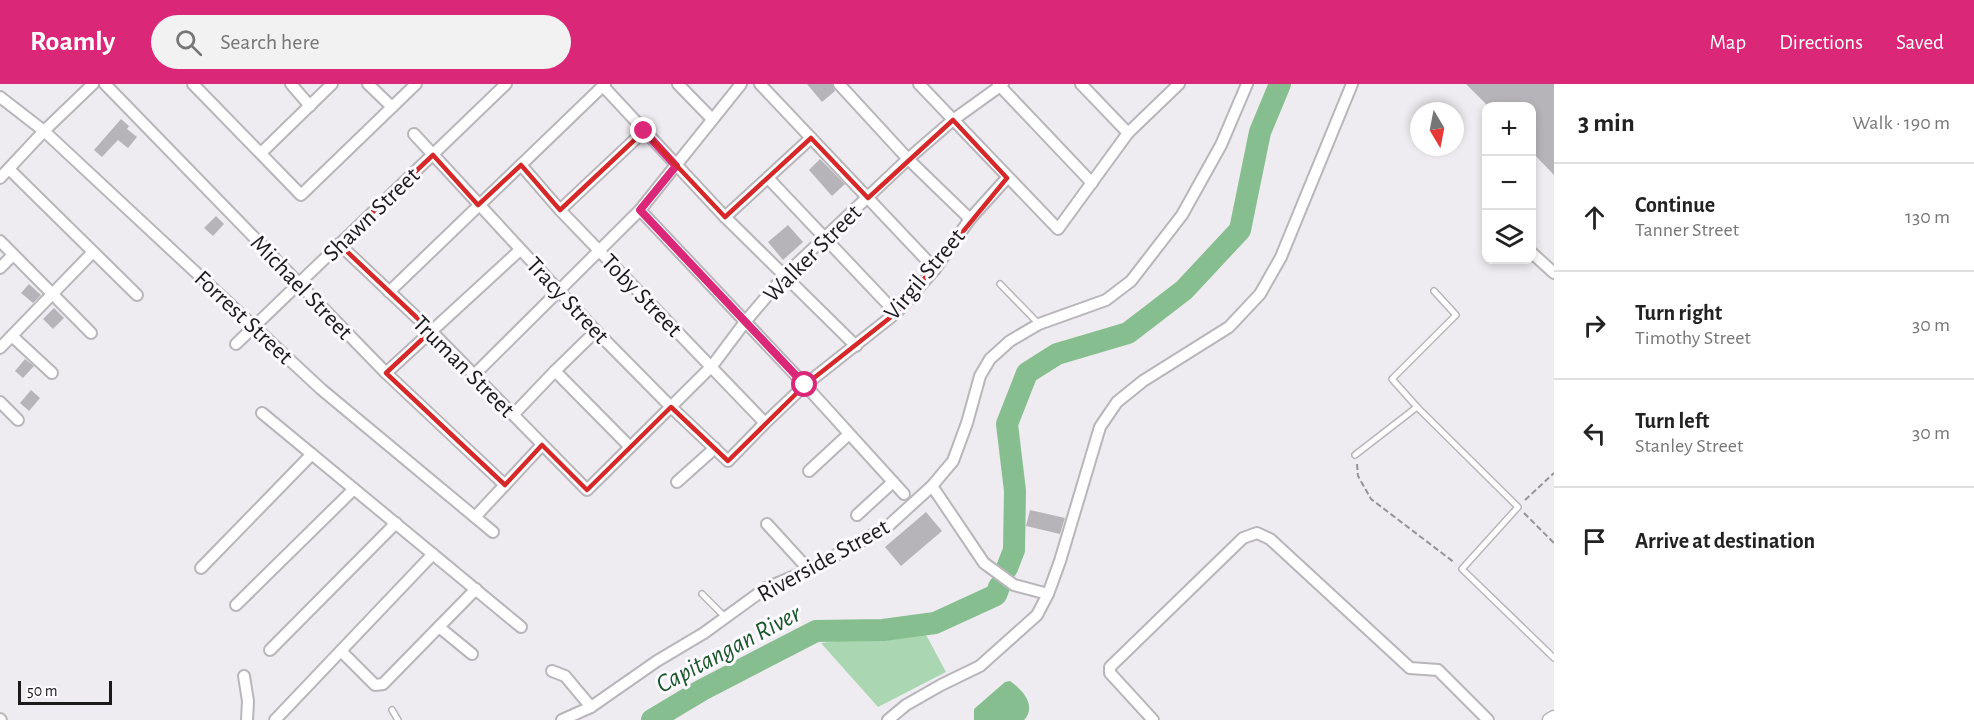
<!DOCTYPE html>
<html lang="en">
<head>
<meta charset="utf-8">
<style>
	body { margin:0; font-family:"Alegreya Sans",sans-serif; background:#f2f2f2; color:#222 }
	.controls { position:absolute; right:18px; top:18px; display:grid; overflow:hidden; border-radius:12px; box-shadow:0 3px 9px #0003 }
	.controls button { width:54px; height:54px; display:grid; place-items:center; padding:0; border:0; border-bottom:2px solid #e0e0e0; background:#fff; color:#222; font:30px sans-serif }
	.compass { position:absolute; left:1410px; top:18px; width:54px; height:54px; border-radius:50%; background:#fff; box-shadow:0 3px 9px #0003; rotate:170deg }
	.scale { position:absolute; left:18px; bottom:15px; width:94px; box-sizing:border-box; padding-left:6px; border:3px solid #1a1a1b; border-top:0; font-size:16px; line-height:21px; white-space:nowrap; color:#1a1a1b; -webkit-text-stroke:4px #fcfafe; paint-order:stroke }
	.stop { position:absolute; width:18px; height:18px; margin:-14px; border:4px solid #db2777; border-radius:50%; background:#fff }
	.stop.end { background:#db2777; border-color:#fff; box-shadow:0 2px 6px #0008 }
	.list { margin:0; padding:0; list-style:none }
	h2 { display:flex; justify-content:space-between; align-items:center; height:78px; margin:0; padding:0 24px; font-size:26px }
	h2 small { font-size:20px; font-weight:400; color:#767676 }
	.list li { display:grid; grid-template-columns:39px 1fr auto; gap:18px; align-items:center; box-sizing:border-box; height:108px; padding:0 24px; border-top:2px solid #e0e0e0 }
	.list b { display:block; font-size:22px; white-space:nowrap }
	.list p { margin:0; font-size:20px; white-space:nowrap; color:#767676 }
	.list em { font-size:20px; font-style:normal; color:#767676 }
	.icon { flex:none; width:33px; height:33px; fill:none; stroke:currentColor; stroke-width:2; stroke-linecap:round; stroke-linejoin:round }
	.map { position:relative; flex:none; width:1554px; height:636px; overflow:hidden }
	header { display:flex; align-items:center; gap:36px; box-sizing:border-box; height:84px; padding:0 30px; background:#db2777; color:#fff }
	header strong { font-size:28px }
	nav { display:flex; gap:33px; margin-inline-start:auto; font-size:21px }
	.search { width:420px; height:54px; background:#f2f2f2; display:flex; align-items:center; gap:15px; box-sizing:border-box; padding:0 21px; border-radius:33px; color:#767676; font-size:22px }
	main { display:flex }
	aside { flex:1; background:#fff }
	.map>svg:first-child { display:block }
	.green { fill:#aad7b1 }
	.water { fill:#86be8f }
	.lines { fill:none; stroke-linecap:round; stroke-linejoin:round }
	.river { stroke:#86be8f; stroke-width:22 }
	.building { fill:#b6b4b8 }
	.service-casing { stroke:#b8b6ba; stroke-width:8 }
	.minor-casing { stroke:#b8b6ba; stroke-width:14 }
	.tertiary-casing { stroke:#b8b6ba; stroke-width:15 }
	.path { stroke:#959497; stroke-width:2; stroke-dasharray:6 3; stroke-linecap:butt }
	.service { stroke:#fff; stroke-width:5 }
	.minor { stroke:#fff; stroke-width:10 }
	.tertiary { stroke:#fff; stroke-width:12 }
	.route { stroke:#db2777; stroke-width:8 }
	.marked { fill:none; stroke:#d62828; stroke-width:4.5; stroke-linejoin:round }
	.labels { text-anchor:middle; stroke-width:6; stroke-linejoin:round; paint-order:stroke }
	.street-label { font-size:24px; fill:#1a1a1b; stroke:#fcfafe }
	.water-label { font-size:26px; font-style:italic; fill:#19562a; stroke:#fcfafe }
</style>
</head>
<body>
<header>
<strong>Roamly</strong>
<div class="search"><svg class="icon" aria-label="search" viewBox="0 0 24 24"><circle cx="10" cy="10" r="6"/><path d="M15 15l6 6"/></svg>Search here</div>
<nav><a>Map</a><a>Directions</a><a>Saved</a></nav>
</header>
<main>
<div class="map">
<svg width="1554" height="636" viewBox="0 0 1554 636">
	<rect width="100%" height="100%" fill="#eeecf0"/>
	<polygon class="green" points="924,547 946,588 878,623 821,559"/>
	<path class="water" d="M1010,597C1023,606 1037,622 1024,636H974V625L1005,598Z"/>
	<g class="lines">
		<g class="river">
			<polyline points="1007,484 1014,466 1015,407 1007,340 1027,289 1057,270 1128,249 1184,206 1240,146 1260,48 1280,0"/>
			<polyline points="652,636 702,606 816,547 883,546 935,539 996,511 999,503"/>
		</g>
	</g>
	<g class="building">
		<polygon points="807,0 832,0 835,7 822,18"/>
		<polygon points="1466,0 1554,0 1554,91 1532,68 1532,22 1488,22"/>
		<polygon points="121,35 129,42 127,45 137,53 128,64 118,56 102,73 94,66"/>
		<polygon points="820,75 845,100 832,112 809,86"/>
		<polygon points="216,132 224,140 213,152 204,144"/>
		<polygon points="788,141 803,158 783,176 768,158"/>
		<polygon points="29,200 41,211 33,219 21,209"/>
		<polygon points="54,224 64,234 53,245 43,235"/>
		<polygon points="25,275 34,282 23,294 15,287"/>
		<polygon points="31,306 40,314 29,327 20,319"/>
		<polygon points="1030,426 1065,434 1060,450 1026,442"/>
		<polygon points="926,428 942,447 901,482 885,463"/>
	</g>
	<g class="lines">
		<g class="service-casing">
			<g id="service">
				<polyline points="1000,200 1039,240"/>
				<polyline points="1434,207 1456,231 1392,295 1417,323 1518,423 1462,485 1554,574"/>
				<polyline points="1355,371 1417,323"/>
				<polyline points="702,510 725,533"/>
				<polyline points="392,626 398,636"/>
			</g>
		</g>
		<g class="minor-casing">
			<g id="minor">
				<polyline points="105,0 386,289 505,401"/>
				<polyline points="193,0 301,111 416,0"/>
				<polyline points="291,0 310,22"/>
				<polyline points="368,0 392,23"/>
				<polyline points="678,0 712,35"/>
				<polyline points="760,0 935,185"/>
				<polyline points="839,0 908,75 970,135"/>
				<polyline points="919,0 1058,145 1128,49 1179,0"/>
				<polyline points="998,0 1092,99"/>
				<polyline points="1081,0 1128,49"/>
				<polyline points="603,2 725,133 856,262"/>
				<polyline points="0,13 44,47 321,305 493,448"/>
				<polyline points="414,50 596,247 671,323 728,377 765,339 805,301 896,229 935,185 970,135 1007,94"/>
				<polyline points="261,69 332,0"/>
				<polyline points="521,81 560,126 765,339"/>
				<polyline points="9,85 137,211"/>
				<polyline points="0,94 44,47 93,0"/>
				<polyline points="768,94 896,229"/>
				<polyline points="560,126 644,47"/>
				<polyline points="640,126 805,301 904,410"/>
				<polyline points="725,133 811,54"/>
				<polyline points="0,157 91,249"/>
				<polyline points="339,160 431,247 587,406 712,282 745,238 784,192 908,75 953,36 1003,0"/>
				<polyline points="1532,169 1554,189"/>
				<polyline points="0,184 13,171"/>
				<polyline points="389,208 605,0"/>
				<polyline points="12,252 52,289"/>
				<polyline points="236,260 506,0"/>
				<polyline points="0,264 93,168"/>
				<polyline points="555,287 630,363"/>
				<polyline points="386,289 520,166"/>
				<polyline points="474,291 640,126 741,0"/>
				<polyline points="0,318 18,336"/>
				<polyline points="262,329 521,543"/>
				<polyline points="513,331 555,287 596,247"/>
				<polyline points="809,387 849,350"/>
				<polyline points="677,398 715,364"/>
				<polyline points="932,402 984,479 1014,501 1048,510"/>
				<polyline points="857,431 893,398"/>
				<polyline points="475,433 542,361"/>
				<polyline points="767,440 809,486"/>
				<polyline points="201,484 312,370"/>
				<polyline points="236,521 354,405"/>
				<polyline points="439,543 472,570"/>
				<polyline points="270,566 396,439"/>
				<polyline points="341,567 375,601 383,600 476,505"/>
				<polyline points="552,587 565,592 591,623"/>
				<polyline points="244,592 248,617 247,636"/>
				<polyline points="0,635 1,636"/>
				<polyline points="275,636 433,470"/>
				<polyline points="562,636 591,623 657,577 704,549 766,504 809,486 887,443 932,402 953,377 967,339 980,292 990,275 1010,257 1039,240 1106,216 1131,197 1182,131 1221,61 1247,0"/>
				<polyline points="888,636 906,621 941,601 980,582 1037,531 1048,510 1060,477 1100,343 1117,318 1143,297 1229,243 1260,210 1281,173 1352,0"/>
				<polyline points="1153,636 1110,589 1110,583 1243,454 1257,449 1270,455 1410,584 1438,586 1488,636"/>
			</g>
		</g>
		<g class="tertiary-casing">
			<polyline id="tertiary" points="1549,636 1554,633"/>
		</g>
		<g class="path">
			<polyline points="1357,380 1358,392 1371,415 1455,479"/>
			<polyline points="1525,416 1554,389"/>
			<polyline points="1524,429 1554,459"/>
		</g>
		<use href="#service" class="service"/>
		<use href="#minor" class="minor"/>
		<use href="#tertiary" class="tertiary"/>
	</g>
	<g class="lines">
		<polyline class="route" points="644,47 676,82 640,126 805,301"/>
	</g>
	<path class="marked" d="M953,36L1007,94L896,229L805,301L728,377L671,323L587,406L542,361L505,401L386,289L431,247L339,160L433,71L478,121L521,81L560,126L644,47L725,133L811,54L868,114Z"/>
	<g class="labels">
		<g class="street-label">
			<text transform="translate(371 130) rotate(-44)" y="8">Shawn Street</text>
			<text transform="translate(812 169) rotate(-45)" y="8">Walker Street</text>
			<text transform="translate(924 190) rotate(-50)" y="8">Virgil Street</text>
			<text transform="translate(302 203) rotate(46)" y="8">Michael Street</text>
			<text transform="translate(642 211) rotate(46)" y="8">Toby Street</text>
			<text transform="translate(568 216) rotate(47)" y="8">Tracy Street</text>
			<text transform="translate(244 233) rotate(43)" y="8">Forrest Street</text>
			<text transform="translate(464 282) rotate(45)" y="8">Truman Street</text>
			<text transform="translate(823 476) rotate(-29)" y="8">Riverside Street</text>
		</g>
		<g class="water-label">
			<text transform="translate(728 564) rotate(-28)" y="9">Capitangan River</text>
		</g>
	</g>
</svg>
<div class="controls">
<button>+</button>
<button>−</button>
<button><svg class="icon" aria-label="layers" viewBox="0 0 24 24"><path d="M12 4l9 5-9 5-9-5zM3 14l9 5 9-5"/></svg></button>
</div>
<svg class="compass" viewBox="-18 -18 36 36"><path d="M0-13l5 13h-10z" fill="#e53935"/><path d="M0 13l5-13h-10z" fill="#767676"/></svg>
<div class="scale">50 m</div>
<div class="stop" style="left:805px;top:301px"></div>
<div class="stop end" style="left:644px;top:47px"></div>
</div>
<aside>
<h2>3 min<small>Walk · 190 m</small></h2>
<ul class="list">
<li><svg class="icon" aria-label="ahead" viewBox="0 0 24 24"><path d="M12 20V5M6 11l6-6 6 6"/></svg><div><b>Continue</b><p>Tanner Street</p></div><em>130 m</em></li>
<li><svg class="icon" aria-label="right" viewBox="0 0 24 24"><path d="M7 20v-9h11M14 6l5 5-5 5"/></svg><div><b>Turn right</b><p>Timothy Street</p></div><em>30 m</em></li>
<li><svg class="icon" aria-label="left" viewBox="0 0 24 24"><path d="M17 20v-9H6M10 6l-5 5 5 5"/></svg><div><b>Turn left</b><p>Stanley Street</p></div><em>30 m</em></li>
<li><svg class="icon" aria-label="arrive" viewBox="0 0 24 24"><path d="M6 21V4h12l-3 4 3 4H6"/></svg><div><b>Arrive at destination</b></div></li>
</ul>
</aside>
</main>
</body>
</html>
